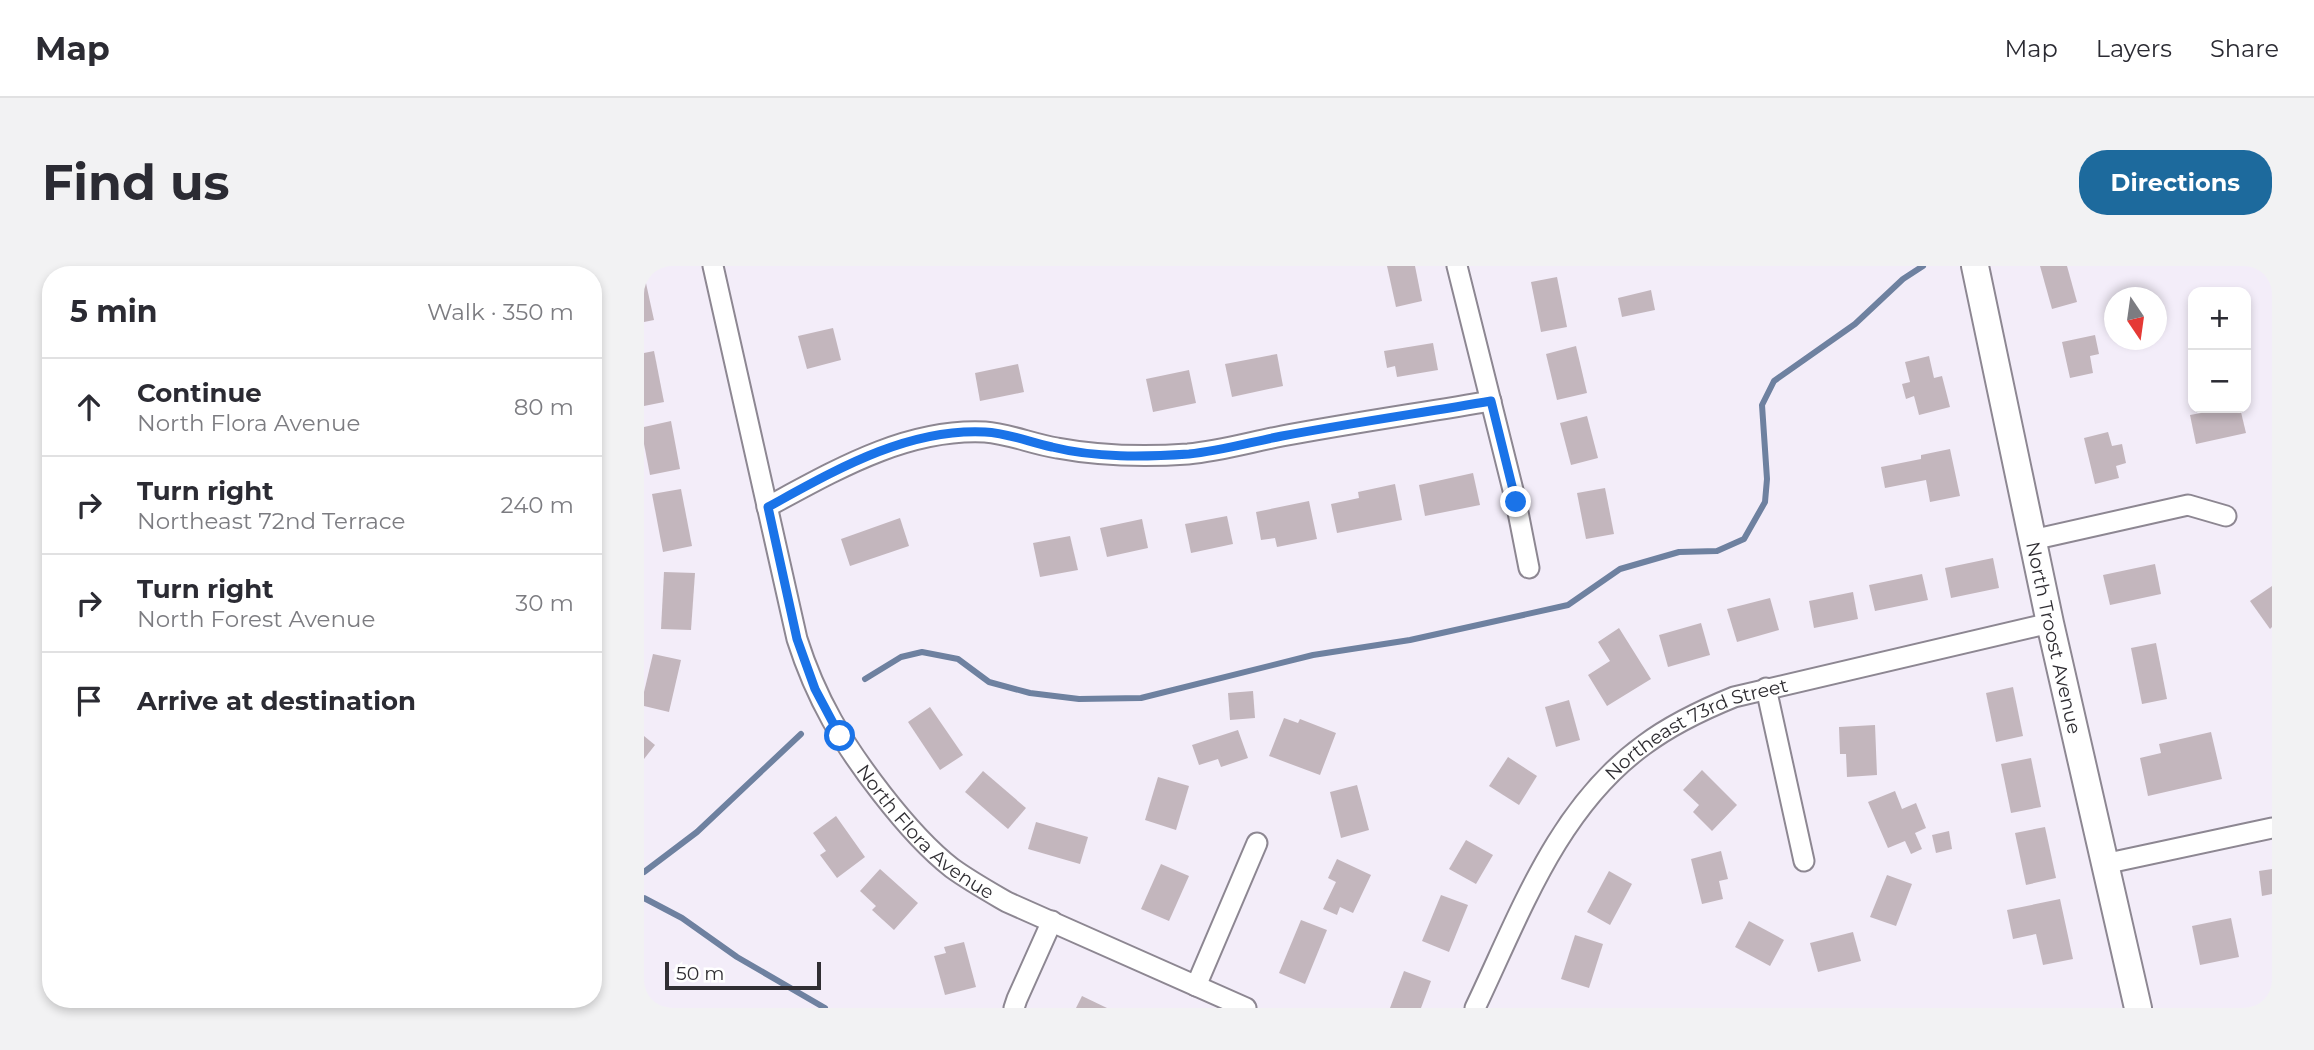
<!DOCTYPE html>
<html lang="en">
<head>
<meta charset="utf-8">
<style>
	body { margin:0; font-family:Montserrat,sans-serif; background:#f2f2f3; color:#2b2b33 }
	.controls { position:absolute; right:21px; top:21px; display:grid; overflow:hidden; border-radius:14px; box-shadow:0 4px 10px #0003 }
	.controls button { width:63px; height:63px; display:grid; place-items:center; padding:0; border:0; border-bottom:2px solid #e1e1e2; background:#fff; color:#2b2b33; font:35px sans-serif }
	.compass { position:absolute; left:1460px; top:21px; width:63px; height:63px; border-radius:50%; background:#fff; box-shadow:0 4px 10px #0003; rotate:167deg }
	.scale { position:absolute; left:21px; bottom:18px; width:156px; box-sizing:border-box; padding-left:7px; border:4px solid #302e33; border-top:0; font-size:19px; line-height:24px; white-space:nowrap; color:#302e33; -webkit-text-stroke:5px #fff; paint-order:stroke }
	.stop { position:absolute; width:21px; height:21px; margin:-16px; border:5px solid #1a73e8; border-radius:50%; background:#fff }
	.stop.end { background:#1a73e8; border-color:#fff; box-shadow:0 2px 7px #0008 }
	.list { margin:0; padding:0; list-style:none }
	h2 { display:flex; justify-content:space-between; align-items:center; height:91px; margin:0; padding:0 28px; font-size:30px }
	h2 small { font-size:23px; font-weight:400; color:#7c7c81 }
	.list li { display:grid; grid-template-columns:46px 1fr auto; gap:21px; align-items:center; box-sizing:border-box; height:98px; padding:0 28px; border-top:2px solid #e1e1e2 }
	.list b { display:block; font-size:26px; white-space:nowrap }
	.list p { margin:0; font-size:23px; white-space:nowrap; color:#7c7c81 }
	.list em { font-size:23px; font-style:normal; color:#7c7c81 }
	.icon { flex:none; width:38px; height:38px; fill:none; stroke:currentColor; stroke-width:2; stroke-linecap:round; stroke-linejoin:round }
	.map { position:relative; flex:none; width:1628px; height:742px; overflow:hidden; border-radius:28px }
	header { display:flex; align-items:center; gap:42px; box-sizing:border-box; height:98px; padding:0 35px; background:#fff; border-bottom:2px solid #e1e1e2 }
	header strong { font-size:33px }
	nav { display:flex; gap:38px; margin-inline-start:auto; font-size:24px }
	.intro { display:flex; align-items:center; justify-content:space-between; box-sizing:border-box; height:168px; padding:0 42px }
	h1 { margin:0; font-size:49px }
	.button { padding:18px 32px; border-radius:28px; background:#1d6a9d; color:#fff; font-size:24px; font-weight:700 }
	main { display:flex; gap:42px; padding:0 42px }
	aside { flex:1; background:#fff; border-radius:28px; box-shadow:0 4px 10px #0003 }
	.map>svg:first-child { display:block }
	.lines { fill:none; stroke-linecap:round; stroke-linejoin:round }
	.stream { stroke:#6e81a0; stroke-width:6 }
	.building { fill:#c3b6bd }
	.street-casing { stroke:#8d8792; stroke-width:23 }
	.secondary-casing { stroke:#8d8792; stroke-width:30 }
	.street { stroke:#fff; stroke-width:19 }
	.secondary { stroke:#fff; stroke-width:26 }
	.route { stroke:#1a73e8; stroke-width:9 }
	.labels { text-anchor:middle; stroke-width:5; stroke-linejoin:round; paint-order:stroke }
	.street-label { font-size:19px; fill:#302e33; stroke:#fff }
</style>
</head>
<body>
<header>
<strong>Map</strong>
<nav><a>Map</a><a>Layers</a><a>Share</a></nav>
</header>
<div class="intro"><h1>Find us</h1><a class="button">Directions</a></div>
<main>
<aside>
<h2>5 min<small>Walk · 350 m</small></h2>
<ul class="list">
<li><svg class="icon" aria-label="ahead" viewBox="0 0 24 24"><path d="M12 20V5M6 11l6-6 6 6"/></svg><div><b>Continue</b><p>North Flora Avenue</p></div><em>80 m</em></li>
<li><svg class="icon" aria-label="right" viewBox="0 0 24 24"><path d="M7 20v-9h11M14 6l5 5-5 5"/></svg><div><b>Turn right</b><p>Northeast 72nd Terrace</p></div><em>240 m</em></li>
<li><svg class="icon" aria-label="right" viewBox="0 0 24 24"><path d="M7 20v-9h11M14 6l5 5-5 5"/></svg><div><b>Turn right</b><p>North Forest Avenue</p></div><em>30 m</em></li>
<li><svg class="icon" aria-label="arrive" viewBox="0 0 24 24"><path d="M6 21V4h12l-3 4 3 4H6"/></svg><div><b>Arrive at destination</b></div></li>
</ul>
</aside>
<div class="map">
<svg width="1628" height="742" viewBox="0 0 1628 742">
	<rect width="100%" height="100%" fill="#f3edf9"/>
	<g class="lines">
		<g class="stream">
			<polyline points="221,413 257,391 278,386 314,393 345,416 386,427 435,433 497,432 669,389 766,374 924,339 976,303 1035,286 1073,285 1100,273 1121,236 1123,213 1118,139 1130,115 1211,58 1259,13 1279,0"/>
			<polyline points="0,606 53,566 157,468"/>
			<polyline points="0,632 38,652 93,691 181,742"/>
		</g>
	</g>
	<g class="building">
		<polygon points="743,0 771,0 778,35 752,41"/>
		<polygon points="1396,0 1423,0 1433,36 1408,43"/>
		<polygon points="0,8 10,54 0,56"/>
		<polygon points="913,11 923,61 897,66 887,16"/>
		<polygon points="1007,24 1011,44 978,51 974,32"/>
		<polygon points="189,62 197,94 163,103 154,70"/>
		<polygon points="1451,69 1455,88 1446,90 1449,107 1426,112 1418,76"/>
		<polygon points="789,77 794,104 753,111 751,100 743,102 740,85"/>
		<polygon points="932,80 943,127 913,134 902,88"/>
		<polygon points="10,85 20,136 0,140 0,87"/>
		<polygon points="633,88 639,120 588,131 581,98"/>
		<polygon points="1285,90 1290,112 1298,110 1306,141 1275,149 1270,130 1262,133 1258,118 1266,116 1261,96"/>
		<polygon points="374,98 380,126 336,135 331,107"/>
		<polygon points="545,104 552,137 509,146 502,113"/>
		<polygon points="1584,142 1596,142 1602,167 1552,178 1546,149"/>
		<polygon points="943,150 954,192 927,199 916,157"/>
		<polygon points="27,155 36,203 6,209 0,178 0,161"/>
		<polygon points="1464,166 1468,180 1478,178 1482,197 1472,200 1475,212 1451,218 1440,172"/>
		<polygon points="1306,183 1316,230 1286,236 1282,214 1241,222 1237,201 1277,193 1277,189"/>
		<polygon points="829,207 836,239 781,250 775,219"/>
		<polygon points="751,218 758,254 693,267 687,238 715,232 714,226"/>
		<polygon points="961,222 970,268 942,273 933,227"/>
		<polygon points="37,223 48,280 19,286 8,228"/>
		<polygon points="665,235 673,273 633,281 631,272 617,274 612,246"/>
		<polygon points="583,250 589,278 547,287 541,258"/>
		<polygon points="256,252 265,280 206,300 197,273"/>
		<polygon points="498,253 504,282 463,291 456,262"/>
		<polygon points="426,270 434,304 396,311 389,277"/>
		<polygon points="1349,292 1355,322 1307,332 1301,302"/>
		<polygon points="1511,298 1517,328 1466,339 1459,309"/>
		<polygon points="20,306 51,307 47,364 17,363"/>
		<polygon points="1278,308 1284,334 1231,345 1225,319"/>
		<polygon points="1628,320 1628,361 1626,363 1606,335"/>
		<polygon points="1209,326 1214,353 1170,362 1165,335"/>
		<polygon points="1126,332 1135,364 1093,376 1083,343"/>
		<polygon points="1057,357 1066,389 1024,401 1015,369"/>
		<polygon points="975,362 1007,413 963,440 944,409 966,395 954,376"/>
		<polygon points="1512,377 1523,433 1498,438 1487,382"/>
		<polygon points="9,388 37,394 25,446 0,440 0,426"/>
		<polygon points="1369,421 1379,470 1352,476 1342,427"/>
		<polygon points="609,425 611,452 586,454 584,427"/>
		<polygon points="925,434 936,474 912,481 901,441"/>
		<polygon points="286,441 319,489 296,504 264,456"/>
		<polygon points="640,452 654,457 656,453 692,467 676,509 625,490"/>
		<polygon points="1231,459 1233,509 1203,511 1202,488 1196,488 1195,461"/>
		<polygon points="594,464 604,492 577,501 574,493 555,499 548,479"/>
		<polygon points="1567,466 1578,513 1504,530 1496,492 1517,487 1515,478"/>
		<polygon points="0,470 11,479 0,493"/>
		<polygon points="864,491 893,510 875,539 845,520"/>
		<polygon points="1387,492 1397,541 1367,547 1357,498"/>
		<polygon points="1058,504 1093,539 1068,565 1049,546 1055,539 1039,524"/>
		<polygon points="339,505 382,542 364,563 321,526"/>
		<polygon points="514,511 545,520 532,564 501,554"/>
		<polygon points="713,519 725,564 697,572 686,526"/>
		<polygon points="1251,525 1258,543 1272,537 1282,562 1271,567 1278,583 1267,588 1261,575 1244,582 1224,536"/>
		<polygon points="192,550 221,591 193,612 176,589 182,585 169,567"/>
		<polygon points="392,556 444,571 436,598 384,583"/>
		<polygon points="1401,561 1412,612 1382,619 1371,567"/>
		<polygon points="1305,565 1308,583 1292,587 1288,569"/>
		<polygon points="822,574 849,589 832,618 805,603"/>
		<polygon points="1077,585 1084,613 1075,615 1079,633 1058,638 1047,593"/>
		<polygon points="693,593 727,609 709,647 696,641 693,649 679,643 692,616 684,612"/>
		<polygon points="517,598 545,610 525,655 497,643"/>
		<polygon points="236,603 274,637 250,664 228,644 232,640 216,625"/>
		<polygon points="1628,603 1628,628 1618,630 1615,605"/>
		<polygon points="965,605 988,618 966,659 943,646"/>
		<polygon points="1243,609 1268,618 1252,660 1226,651"/>
		<polygon points="797,629 824,639 805,686 778,675"/>
		<polygon points="1416,633 1429,693 1399,699 1392,668 1369,673 1363,644"/>
		<polygon points="1587,652 1595,691 1556,699 1548,660"/>
		<polygon points="657,654 683,664 661,718 635,707"/>
		<polygon points="1105,655 1140,674 1126,700 1091,681"/>
		<polygon points="1209,666 1217,695 1174,706 1166,677"/>
		<polygon points="931,669 959,678 945,722 917,713"/>
		<polygon points="320,676 332,721 301,729 290,690 302,687 300,681"/>
		<polygon points="760,705 787,715 777,742 746,742"/>
		<polygon points="438,730 463,742 432,742"/>
	</g>
	<g class="lines">
		<g class="street-casing">
			<g id="street">
				<path id="s1" d="M69,0L153,373C172,433 199,478 238,528C259,555 281,581 308,602C326,615 344,625 363,636L602,742"/>
				<polyline points="813,0 872,236 885,302"/>
				<path d="M123,241C190,205 262,162 341,166C366,168 388,178 413,182C456,190 500,191 544,188C576,185 607,176 638,170C707,157 777,147 847,135"/>
				<polyline points="1388,274 1544,239 1582,250"/>
				<polyline points="1122,422 1160,595"/>
				<polyline points="1460,598 1628,562"/>
				<polyline points="552,720 613,577"/>
				<polyline points="370,742 373,733 408,655"/>
				<path id="s2" d="M831,742C876,648 913,542 1000,479C1028,458 1058,444 1090,431L1406,357"/>
			</g>
		</g>
		<g class="secondary-casing">
			<g id="secondary">
				<path id="s3" d="M1331,0L1406,357L1494,742"/>
			</g>
		</g>
		<use href="#street" class="street"/>
		<use href="#secondary" class="secondary"/>
	</g>
	<g class="lines">
		<path class="route" d="M196,470L171,423L153,373L124,241C190,205 262,162 341,166C364,167 385,176 408,181C452,192 500,191 545,188C576,185 607,176 638,170C707,157 777,147 847,135L872,236"/>
	</g>
	<g class="labels">
		<g class="street-label">
			<text dy="7" stroke="none"><textPath href="#s3" startOffset="380">North Troost Avenue</textPath></text>
			<text dy="7" stroke="none"><textPath href="#s2" startOffset="371">Northeast 73rd Street</textPath></text>
			<text dy="7" stroke="none"><textPath href="#s1" startOffset="618">North Flora Avenue</textPath></text>
		</g>
	</g>
</svg>
<div class="controls">
<button>+</button>
<button>−</button>
</div>
<svg class="compass" viewBox="-18 -18 36 36"><path d="M0-13l5 13h-10z" fill="#e53935"/><path d="M0 13l5-13h-10z" fill="#7c7c81"/></svg>
<div class="scale">50 m</div>
<div class="stop" style="left:196px;top:470px"></div>
<div class="stop end" style="left:872px;top:236px"></div>
</div>
</main>
</body>
</html>
